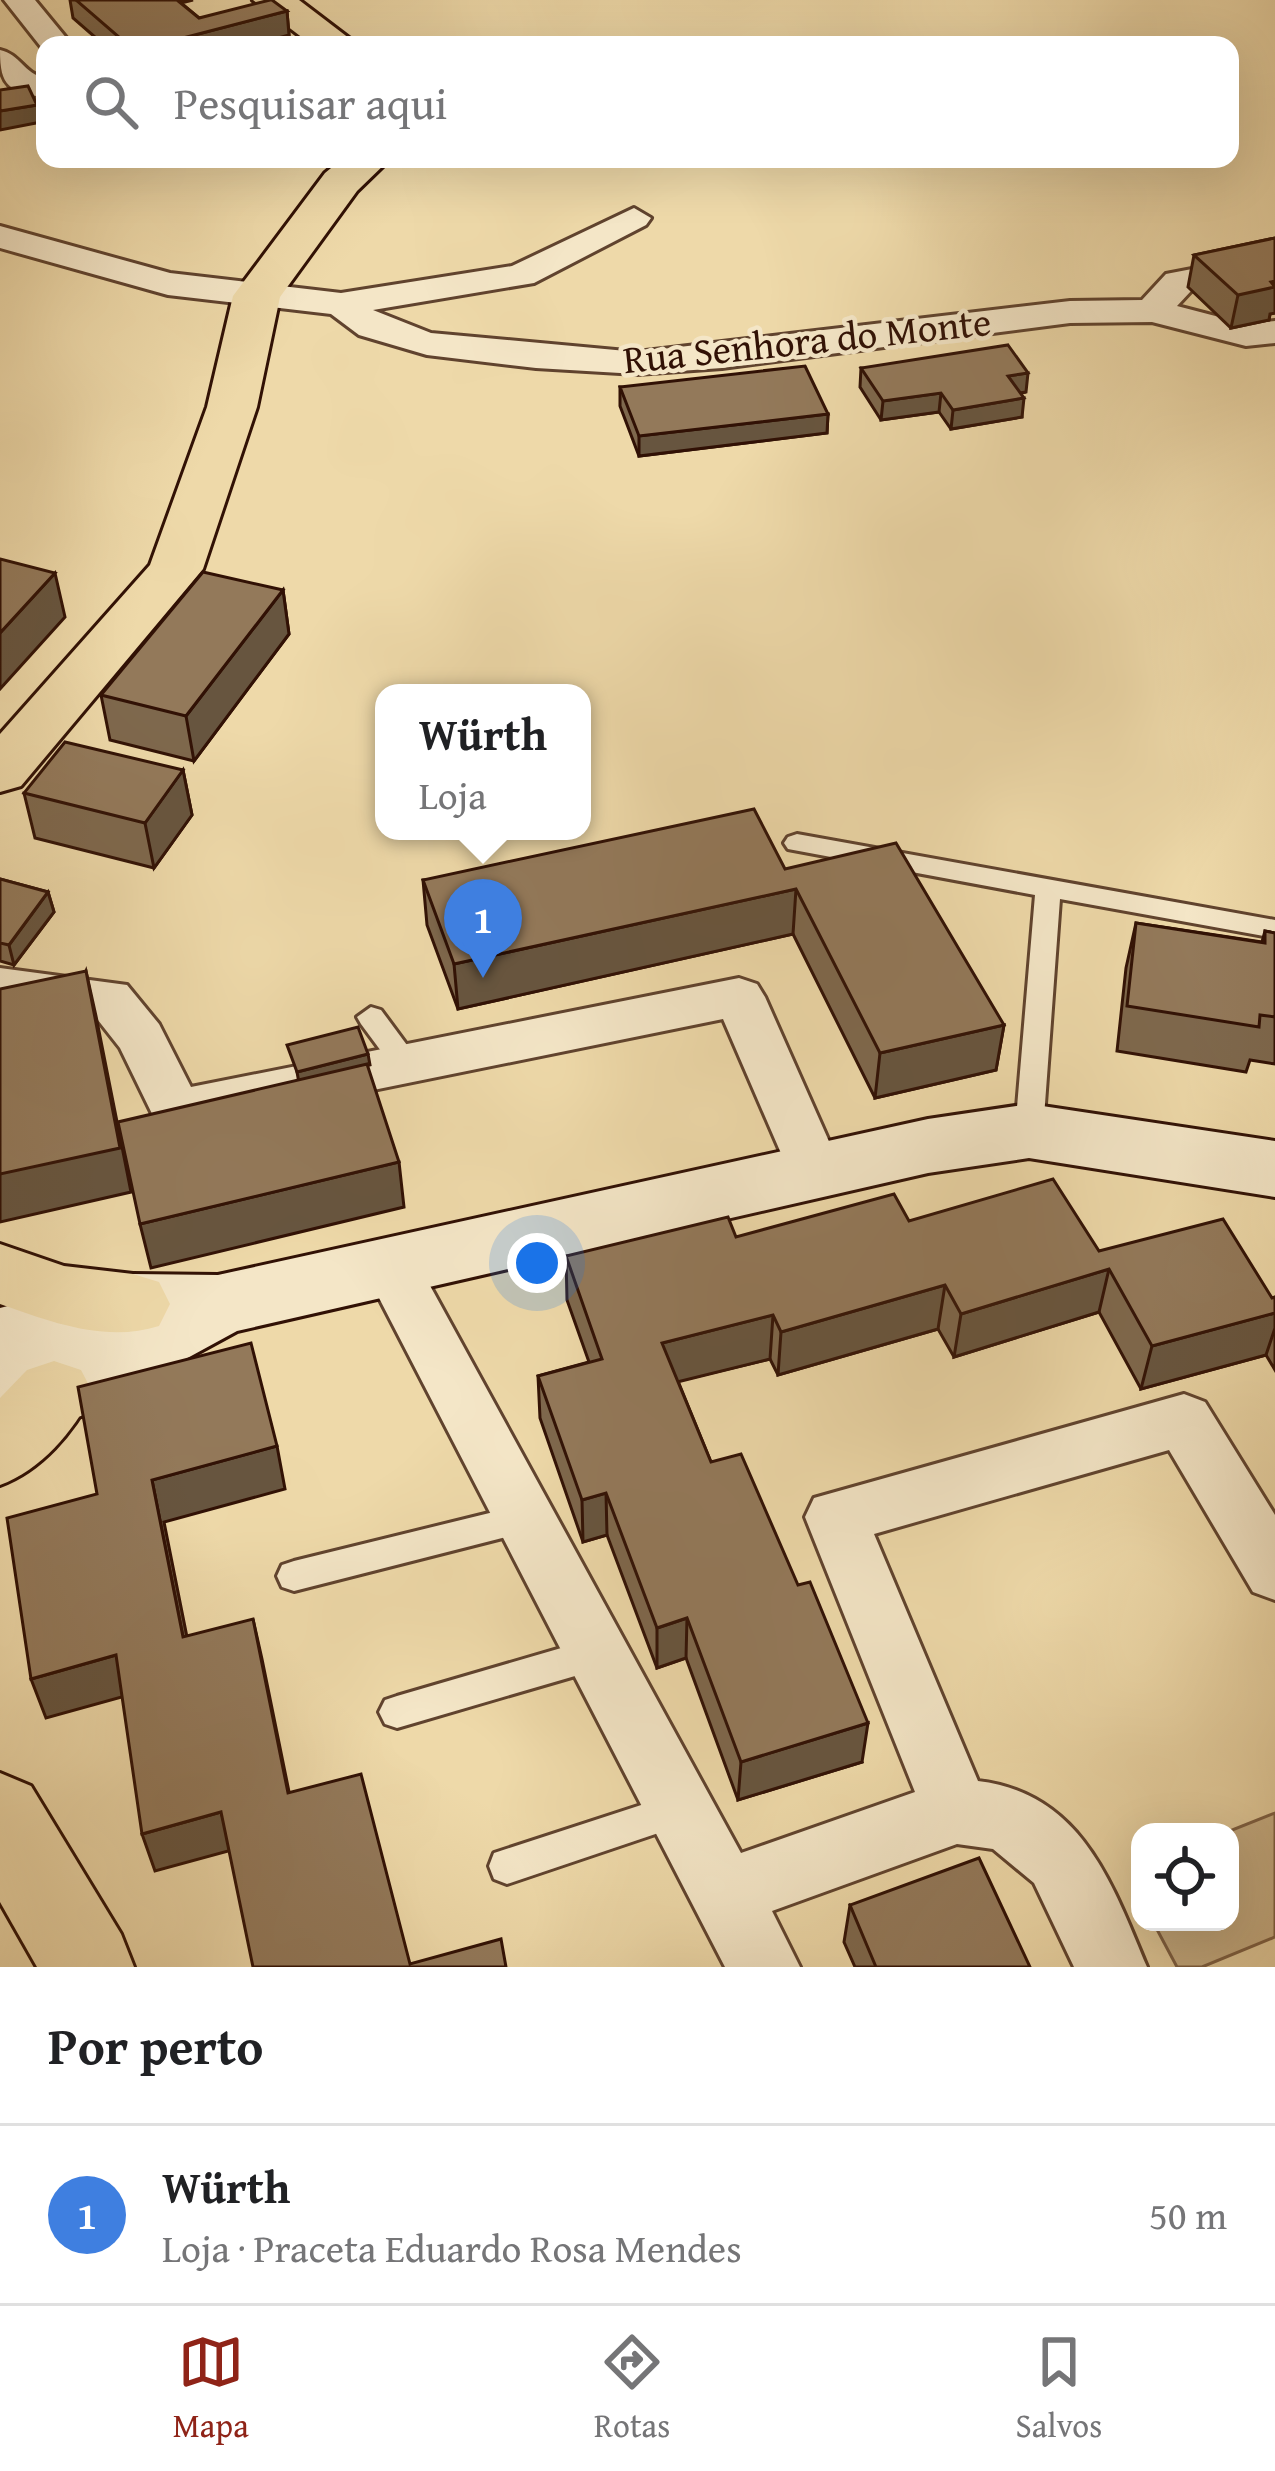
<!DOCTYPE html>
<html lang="pt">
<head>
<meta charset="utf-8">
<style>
	body { margin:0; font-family:"Gentium Book Plus",serif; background:#f6f6f6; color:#202124 }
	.controls { position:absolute; right:36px; bottom:36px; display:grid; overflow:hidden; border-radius:24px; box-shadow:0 12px 48px #0002 }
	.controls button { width:108px; height:108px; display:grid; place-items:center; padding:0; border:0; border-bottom:3px solid #e0e0e0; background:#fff; color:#202124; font:60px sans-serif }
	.you { position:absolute; left:537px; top:1263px; width:42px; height:42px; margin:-30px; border:9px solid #fff; border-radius:50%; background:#1a73e8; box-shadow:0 0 0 18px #1a73e833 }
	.badge { display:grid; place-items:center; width:78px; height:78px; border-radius:50%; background:#8f2418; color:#fff; font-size:39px; font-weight:700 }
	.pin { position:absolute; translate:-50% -99px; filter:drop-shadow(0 3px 6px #0008) }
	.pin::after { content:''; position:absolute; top:63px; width:42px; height:36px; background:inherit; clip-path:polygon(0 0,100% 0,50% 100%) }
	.popup { position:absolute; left:375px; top:684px; width:216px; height:156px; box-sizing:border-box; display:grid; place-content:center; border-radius:24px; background:#fff; filter:drop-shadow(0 3px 9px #0005); font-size:39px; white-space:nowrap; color:#757577 }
	.popup b { font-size:45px; color:#202124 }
	.popup::after { content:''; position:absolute; left:50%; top:100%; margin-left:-24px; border:24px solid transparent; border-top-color:#fff }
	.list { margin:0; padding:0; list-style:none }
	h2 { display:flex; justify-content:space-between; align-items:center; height:156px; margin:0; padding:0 48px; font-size:51px }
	h2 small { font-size:39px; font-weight:400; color:#757577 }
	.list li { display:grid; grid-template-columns:78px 1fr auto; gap:36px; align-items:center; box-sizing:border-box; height:180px; padding:0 48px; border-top:3px solid #e0e0e0 }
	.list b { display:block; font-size:45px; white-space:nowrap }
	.list p { margin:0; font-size:39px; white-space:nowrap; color:#757577 }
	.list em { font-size:39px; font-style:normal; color:#757577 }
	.icon { flex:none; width:66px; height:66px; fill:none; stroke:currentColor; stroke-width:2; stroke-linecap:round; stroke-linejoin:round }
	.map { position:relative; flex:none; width:1275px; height:1967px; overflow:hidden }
	.search { position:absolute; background:#fff; box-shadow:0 12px 48px #0002; left:36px; right:36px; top:36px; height:132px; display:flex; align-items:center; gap:30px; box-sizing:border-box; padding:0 42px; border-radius:24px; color:#757577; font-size:45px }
	.sheet { height:336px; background:#fff }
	nav { display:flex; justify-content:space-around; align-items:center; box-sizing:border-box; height:168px; border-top:3px solid #e0e0e0; background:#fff; font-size:33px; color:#757577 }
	nav a { display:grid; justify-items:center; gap:6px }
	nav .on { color:#8f2418 }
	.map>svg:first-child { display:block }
	.green { fill:#ceb78d; stroke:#806449; stroke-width:3 }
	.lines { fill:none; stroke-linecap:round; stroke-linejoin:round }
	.service-casing { stroke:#60432e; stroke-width:6 }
	.minor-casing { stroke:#60432e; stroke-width:6 }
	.secondary-casing { stroke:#311105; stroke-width:6 }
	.primary-casing { stroke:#311105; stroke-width:6 }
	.service { fill:#f4e6c7; fill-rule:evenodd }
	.minor { fill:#f4e6c7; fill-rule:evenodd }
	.secondary { fill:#f4e6c7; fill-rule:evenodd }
	.primary { fill:#eed9a9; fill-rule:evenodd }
	.wall { fill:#7e684d; stroke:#311105; stroke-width:3 }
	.shaded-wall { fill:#67553f; stroke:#311105; stroke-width:3 }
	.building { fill:#93795a; stroke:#311105; stroke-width:3 }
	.labels { text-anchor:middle; stroke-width:9; stroke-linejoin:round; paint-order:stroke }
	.far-street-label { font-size:39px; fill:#311105; stroke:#f4e6c7 }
</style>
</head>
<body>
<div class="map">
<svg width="1275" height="1967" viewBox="0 0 1275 1967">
	<rect width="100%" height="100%" fill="#eed9a9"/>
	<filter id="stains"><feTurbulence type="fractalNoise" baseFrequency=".00167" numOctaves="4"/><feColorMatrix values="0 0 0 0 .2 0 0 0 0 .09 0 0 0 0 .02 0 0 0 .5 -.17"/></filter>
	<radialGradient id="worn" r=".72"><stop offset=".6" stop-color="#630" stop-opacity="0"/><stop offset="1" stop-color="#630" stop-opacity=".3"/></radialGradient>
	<polygon class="green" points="1275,1813 1275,1937 1202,1967 1177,1967 1153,1922 1230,1922 1227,1832"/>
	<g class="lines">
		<g class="service-casing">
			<g id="service">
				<polygon points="797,834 1275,920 1275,938 1060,899 1043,1131 1039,1139 1019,1139 1015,1131 1035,895 788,849 784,843 788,837"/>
				<polygon points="371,1007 381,1010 418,1060 422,1067 418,1074 398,1074 361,1024 357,1017"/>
				<polygon points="526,1504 538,1508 542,1518 538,1528 526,1532 294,1591 282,1587 277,1576 282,1565 294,1561"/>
				<polygon points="599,1637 611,1642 616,1653 611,1664 599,1669 397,1728 385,1724 379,1712 385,1700 397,1696"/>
				<polygon points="681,1792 694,1797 699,1809 694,1821 507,1884 494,1879 489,1866 494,1853"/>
			</g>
		</g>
		<g class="minor-casing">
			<g id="minor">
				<polygon points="4,0 35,0 72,45 45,45 45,52"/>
				<path d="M0,50C20,54 24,74 45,78V98C9,90 0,88 0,50Z"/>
				<polygon points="634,208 651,218 646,225 534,283 373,310 431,333 637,352 1070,301 1142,300 1166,274 1275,253 1275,275 1191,291 1177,306 1246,324 1275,321 1275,343 1246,346 1152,322 1070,323 722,368 637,374 536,368 427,355 359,335 331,314 168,295 0,248 0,226 170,273 341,293 512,266"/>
				<polygon points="0,968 127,985 159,1024 191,1087 739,978 757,984 765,997 843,1173 834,1188 815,1194 796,1188 723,1019 176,1130 157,1124 120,1048 94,1015 0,1004"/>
				<path d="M391,1244L411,1251L741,1853L915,1792L805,1517L814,1498L1184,1394L1205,1402L1275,1515V1600L1253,1592L1169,1450L874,1534L978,1781C1081,1793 1112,1883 1147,1967H1074L1034,1883L993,1849L957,1844L772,1911L800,1967H725L363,1267L371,1251Z"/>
			</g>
		</g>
		<g class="secondary-casing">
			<polygon id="secondary" points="1029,1104 1275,1141 1275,1197 1029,1158 928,1173 237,1331 81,1416 0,1435 0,1308 133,1274 218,1275 928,1119"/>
		</g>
		<g class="primary-casing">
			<g id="primary">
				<polygon points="253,0 299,0 358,45 312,45"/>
				<polygon points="342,159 390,159 357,191 280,297 257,407 203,569 21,786 0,792 0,734 150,565 207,407 233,296 325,173"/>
				<path d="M0,1244L64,1266L133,1274L159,1282L170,1304L159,1326C106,1343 51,1322 0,1304Z"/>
				<path d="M54,1361L81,1370L93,1393C73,1432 41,1470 0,1485V1398L27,1370Z"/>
				<polygon points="0,1773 31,1786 121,1934 134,1967 37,1967 0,1902"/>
			</g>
		</g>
		<use href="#service" class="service"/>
		<use href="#minor" class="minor"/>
		<use href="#secondary" class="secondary"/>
		<use href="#primary" class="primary"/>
	</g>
	<g class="wall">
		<polygon points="70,0 193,0 181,3 199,18 287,11 289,35 253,45 104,45 73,18"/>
		<polygon points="1275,238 1275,313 1270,314 1269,320 1231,328 1188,287 1194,255"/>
		<polygon points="861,368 1026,392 1021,393 1022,417 951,429 939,412 881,420 860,387"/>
		<polygon points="620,387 828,414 827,433 639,456 620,406"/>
		<polygon points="283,590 289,634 194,761 110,740 101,695"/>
		<polygon points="183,770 192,815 154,868 35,838 24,793"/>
		<polygon points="785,869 1004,1025 996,1070 875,1098 793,934 458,1009 427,925 423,880"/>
		<polygon points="0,879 48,892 54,912 14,965 0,961"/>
		<polygon points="1136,923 1262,942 1265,931 1275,933 1275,1064 1250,1060 1246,1072 1117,1051 1126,968"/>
		<polygon points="909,1221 1099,1251 1272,1298 1275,1297 1275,1370 1266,1355 1141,1389 1099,1312 954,1357 938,1329 778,1375 770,1359 678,1381 711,1462 862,1762 738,1800 686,1658 657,1668 607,1535 583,1542 540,1418 538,1376 589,1362 567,1300 566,1256 736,1237"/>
		<polygon points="850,1905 1030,1967 855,1967 844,1942"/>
	</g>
	<g class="shaded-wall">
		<polygon points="287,11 289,35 253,45 156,45"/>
		<polygon points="37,105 41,122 0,130 0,111"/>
		<polygon points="1275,281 1275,313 1270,314 1269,320 1231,328 1238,295"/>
		<polygon points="1028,373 1026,392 1006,395 1008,376"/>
		<polygon points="941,393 939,412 881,420 883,401"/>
		<polygon points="1024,398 1022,417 951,429 953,410"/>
		<polygon points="828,414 827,433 639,456 639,436"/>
		<polygon points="55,573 65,617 0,689 0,633"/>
		<polygon points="283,590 289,634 194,761 186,716"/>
		<polygon points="183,770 192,815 154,868 145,823"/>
		<polygon points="796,889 793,934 458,1009 454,964"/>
		<polygon points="48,892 54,912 14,965 9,945"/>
		<polygon points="86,971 96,1016 131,1192 0,1222 0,1174"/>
		<polygon points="1004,1025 996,1070 875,1098 880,1053"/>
		<polygon points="368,1054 370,1065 299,1083 297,1072"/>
		<polygon points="399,1162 404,1207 151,1268 140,1224"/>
		<polygon points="1109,1269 1099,1312 954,1357 961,1314"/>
		<polygon points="945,1285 938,1329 778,1375 781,1332"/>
		<polygon points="1275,1313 1275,1328 1266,1355 1141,1389 1152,1346"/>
		<polygon points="773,1315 770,1359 661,1386 662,1343"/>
		<polygon points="277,1446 285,1489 164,1522 195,1677 183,1637 152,1480"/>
		<polygon points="606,1493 607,1535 583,1542 582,1500"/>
		<polygon points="687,1618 686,1658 657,1668 657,1628"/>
		<polygon points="253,1619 262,1659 297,1831 288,1793"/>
		<polygon points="116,1655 129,1695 46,1718 31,1679"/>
		<polygon points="868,1723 862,1762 738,1800 741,1762"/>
		<polygon points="221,1812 232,1850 155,1871 142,1834"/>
	</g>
	<g class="building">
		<polygon points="76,0 177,0 199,18 270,0 272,0 287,11 156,45 128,45"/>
		<polygon points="28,86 37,105 0,111 0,90"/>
		<polygon points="1275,238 1275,281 1271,282 1275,287 1238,295 1194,255"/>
		<polygon points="1008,345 1028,373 1008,376 1024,398 953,410 941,393 883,401 861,368"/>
		<polygon points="805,366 828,414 639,436 620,387"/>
		<polygon points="0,559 55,573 0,633"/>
		<polygon points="203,572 283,590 186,716 101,695"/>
		<polygon points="65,742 183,770 145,823 24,793"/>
		<polygon points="754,809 785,869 896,843 1004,1025 880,1053 796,889 454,964 423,880"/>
		<polygon points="0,879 48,892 9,945 0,943"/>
		<polygon points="1136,923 1265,943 1265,931 1275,933 1275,1017 1260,1015 1259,1027 1127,1006"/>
		<polygon points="86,971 120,1148 0,1174 0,989"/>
		<polygon points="358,1027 368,1054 297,1072 287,1045"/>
		<polygon points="367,1064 399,1162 140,1224 118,1122"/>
		<polygon points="1053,1179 1099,1251 1223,1219 1272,1298 1275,1297 1275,1313 1152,1346 1109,1269 961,1314 945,1285 781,1332 773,1315 662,1343 711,1462 741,1454 798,1585 810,1582 868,1723 741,1762 687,1618 657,1628 606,1493 582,1500 538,1376 602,1359 566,1256 728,1217 736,1237 894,1194 909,1221"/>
		<polygon points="251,1343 277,1446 152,1480 183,1637 253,1619 288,1793 361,1774 410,1964 501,1939 506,1967 253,1967 221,1812 142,1834 116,1655 31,1679 7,1518 97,1494 78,1387"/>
		<polygon points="979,1858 1030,1967 876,1967 850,1905"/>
	</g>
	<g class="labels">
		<g class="far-street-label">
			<text transform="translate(807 340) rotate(-6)" y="14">Rua Senhora do Monte</text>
		</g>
	</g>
	<rect width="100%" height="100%" filter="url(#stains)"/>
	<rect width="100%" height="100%" fill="url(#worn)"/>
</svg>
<div class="controls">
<button><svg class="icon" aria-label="locate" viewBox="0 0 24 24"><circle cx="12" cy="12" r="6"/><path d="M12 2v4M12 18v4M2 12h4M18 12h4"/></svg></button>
</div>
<div class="you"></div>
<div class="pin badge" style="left:483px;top:978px;background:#3f7fe0">1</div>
<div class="popup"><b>Würth</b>Loja</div>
<div class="search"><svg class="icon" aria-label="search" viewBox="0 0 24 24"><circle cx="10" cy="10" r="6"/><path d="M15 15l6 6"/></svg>Pesquisar aqui</div>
</div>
<section class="sheet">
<h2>Por perto<small></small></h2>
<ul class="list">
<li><span class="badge" style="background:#3f7fe0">1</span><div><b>Würth</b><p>Loja · Praceta Eduardo Rosa Mendes</p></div><em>50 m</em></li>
</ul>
</section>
<nav>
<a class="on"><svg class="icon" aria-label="map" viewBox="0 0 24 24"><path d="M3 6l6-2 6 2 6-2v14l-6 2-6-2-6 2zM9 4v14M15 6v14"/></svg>Mapa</a>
<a><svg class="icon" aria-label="directions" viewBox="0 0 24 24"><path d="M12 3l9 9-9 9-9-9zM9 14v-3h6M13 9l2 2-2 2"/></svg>Rotas</a>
<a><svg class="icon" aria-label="saved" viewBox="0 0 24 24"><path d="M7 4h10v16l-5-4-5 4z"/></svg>Salvos</a>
</nav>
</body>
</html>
